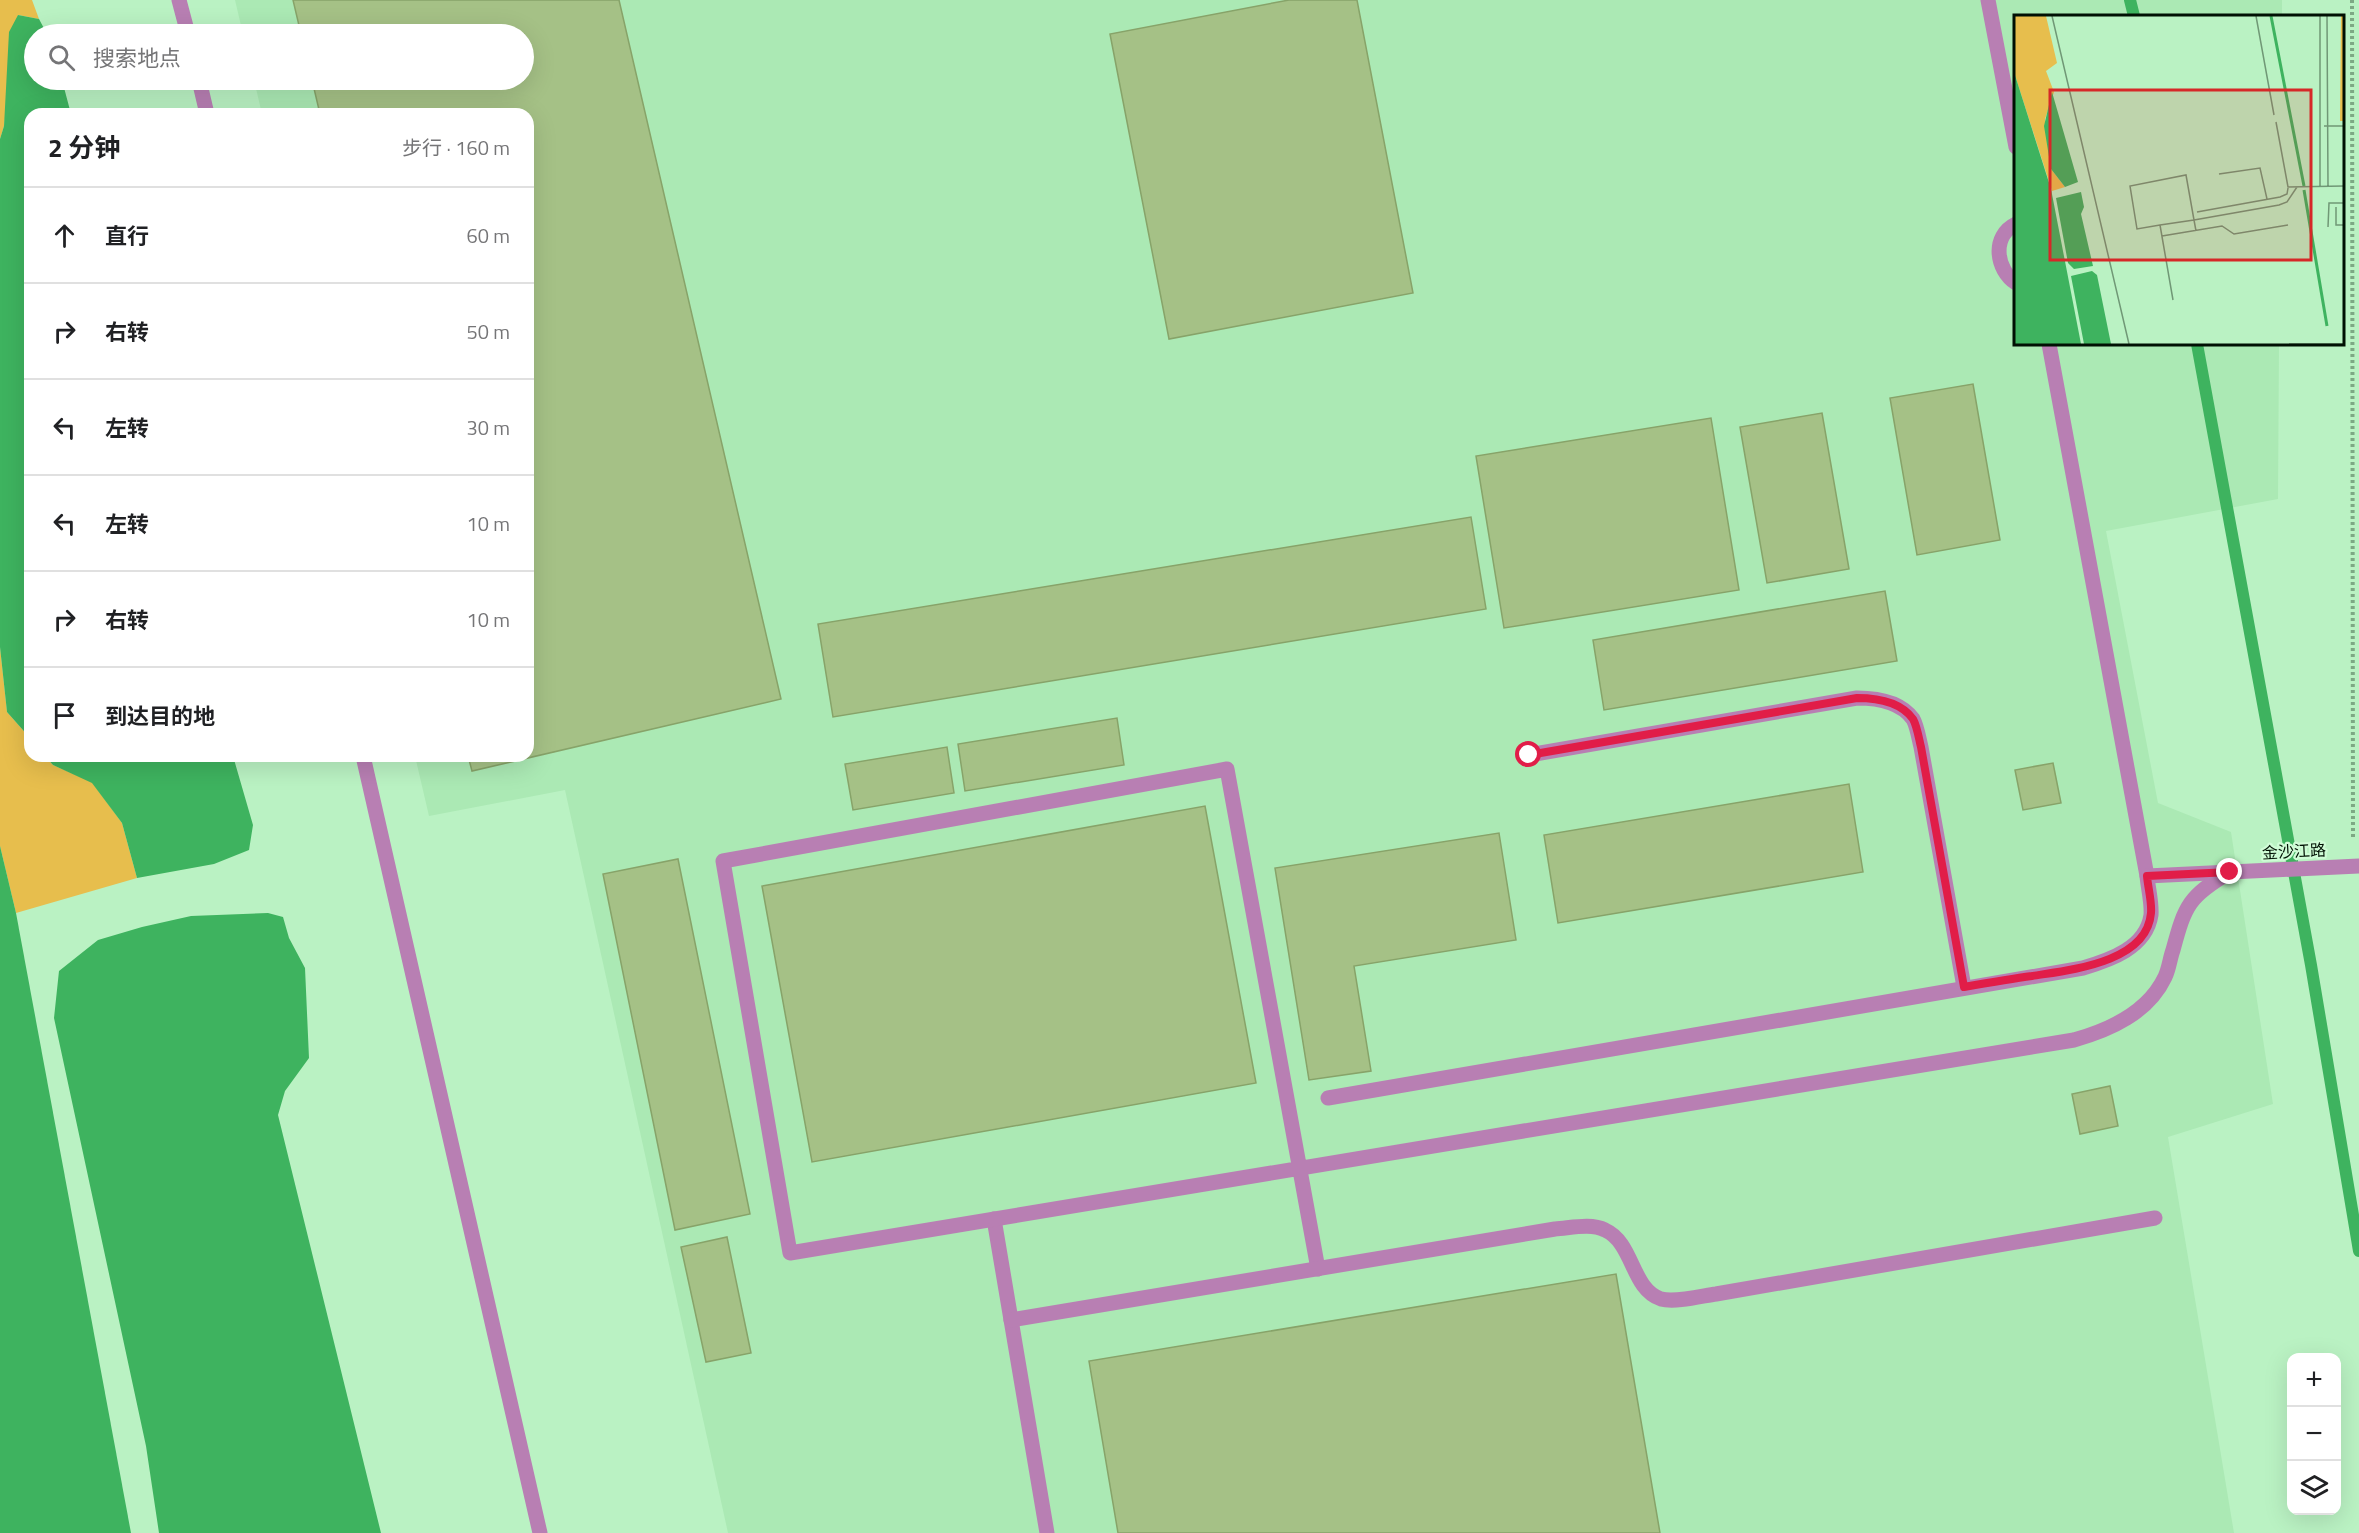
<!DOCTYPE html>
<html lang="zh">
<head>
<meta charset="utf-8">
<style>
	body { margin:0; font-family:"Titillium Web","Noto Sans SC",sans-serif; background:#f2f2f2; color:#202124 }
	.controls { position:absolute; right:18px; bottom:18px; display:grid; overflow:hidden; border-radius:12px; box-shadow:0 6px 24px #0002 }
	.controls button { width:54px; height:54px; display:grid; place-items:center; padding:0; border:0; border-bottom:2px solid #e0e0e0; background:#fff; color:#202124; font:30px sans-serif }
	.stop { position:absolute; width:18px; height:18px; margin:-14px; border:4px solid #e11d48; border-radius:50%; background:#fff }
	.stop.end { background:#e11d48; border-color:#fff; box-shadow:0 2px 6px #0008 }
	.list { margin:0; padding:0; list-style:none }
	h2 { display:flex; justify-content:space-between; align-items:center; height:78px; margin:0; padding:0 24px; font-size:26px }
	h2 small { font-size:20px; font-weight:400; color:#757577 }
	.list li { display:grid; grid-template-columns:39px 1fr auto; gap:18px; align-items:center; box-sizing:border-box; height:96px; padding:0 24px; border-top:2px solid #e0e0e0 }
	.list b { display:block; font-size:22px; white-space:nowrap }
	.list em { font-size:20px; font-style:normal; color:#757577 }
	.icon { flex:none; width:33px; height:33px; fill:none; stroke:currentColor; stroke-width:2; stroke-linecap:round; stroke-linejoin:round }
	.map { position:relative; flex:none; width:2359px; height:1533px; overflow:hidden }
	.search { position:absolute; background:#fff; box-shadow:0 6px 24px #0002; left:24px; top:24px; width:510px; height:66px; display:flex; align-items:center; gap:15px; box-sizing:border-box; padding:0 21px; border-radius:33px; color:#757577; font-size:22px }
	.panel { position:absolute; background:#fff; box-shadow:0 6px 24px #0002; left:24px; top:108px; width:510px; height:654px; border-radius:18px }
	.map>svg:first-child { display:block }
	.built { fill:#abe9b4 }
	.green { fill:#e7be4d }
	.water { fill:#3eb35f }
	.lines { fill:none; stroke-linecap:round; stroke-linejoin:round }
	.stream { stroke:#3eb35f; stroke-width:12 }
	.building { fill:#a5c186; stroke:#87a369; stroke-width:1.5 }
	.path { stroke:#7da884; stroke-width:4; stroke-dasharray:3 3; stroke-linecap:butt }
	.minor { stroke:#b87fb3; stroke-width:15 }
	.route { stroke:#e11d48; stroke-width:8 }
	.labels { text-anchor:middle; stroke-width:4.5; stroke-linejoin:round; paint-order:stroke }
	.street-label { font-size:16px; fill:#001003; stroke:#cffcd6 }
	.inset-river { fill:none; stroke:#3eb35f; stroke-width:3 }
	.inset-road { fill:none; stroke:#709876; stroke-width:1.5 }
	.view { fill:#d62828; fill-opacity:0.15; stroke:#d62828; stroke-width:3 }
	.inset-edge { fill:none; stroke:#001003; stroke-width:3 }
</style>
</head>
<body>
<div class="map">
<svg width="2359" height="1533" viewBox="0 0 2359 1533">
	<rect width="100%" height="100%" fill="#baf2c3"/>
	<polygon class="built" points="235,0 2282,0 2282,16 2016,16 2016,344 2279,344 2278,499 2106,531 2158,803 2231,832 2273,1104 2168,1137 2234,1533 728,1533 565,790 429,816 415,756 528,756 528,114 262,114 254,80 524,80 524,34 243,34"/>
	<g class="green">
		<polygon points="0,0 32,0 39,19 18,15 4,126 0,139"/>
		<polygon points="0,647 7,712 30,738 30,756 45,756 53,765 92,782 122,823 137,878 16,913 0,846"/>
	</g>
	<g class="water">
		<polygon points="18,15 39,19 47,34 34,34 34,80 62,80 71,114 30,114 30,738 7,712 0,647 0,139 4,126 9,32"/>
		<polygon points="45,756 233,756 253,825 249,850 214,864 137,878 122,823 92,783 53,765"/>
		<polygon points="0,846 16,913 131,1533 0,1533"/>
		<polygon points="268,913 283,917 289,938 305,968 309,1058 285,1091 278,1115 381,1533 159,1533 146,1446 54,1018 59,971 98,940 142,927 191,916"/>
	</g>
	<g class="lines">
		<g class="stream">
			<polyline points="2130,0 2134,16"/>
			<polyline points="2197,344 2311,965 2359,1251"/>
		</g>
	</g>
	<g class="building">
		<polygon points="293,0 619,0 781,699 472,771 468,756 528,756 528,114 320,114 312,80 524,80 524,34 301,34"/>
		<polygon points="1289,0 1357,0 1413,293 1169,339 1110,34"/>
		<polygon points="1973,384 2000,540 1917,555 1890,398"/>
		<polygon points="1822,413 1849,569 1767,583 1740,427"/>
		<polygon points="1711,418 1739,590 1504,628 1476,456"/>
		<polygon points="1471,517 1486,609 833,717 818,624"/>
		<polygon points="1885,591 1897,661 1604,710 1593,640"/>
		<polygon points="1117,718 1124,765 965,791 958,744"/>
		<polygon points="947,747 954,793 853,810 845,764"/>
		<polygon points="2053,763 2061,803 2023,810 2015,770"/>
		<polygon points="1849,784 1863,872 1558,923 1544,835"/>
		<polygon points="1205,806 1256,1083 812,1162 762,886"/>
		<polygon points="1499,833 1516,940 1354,966 1371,1071 1309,1080 1275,868"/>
		<polygon points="678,859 750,1214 675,1230 603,874"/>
		<polygon points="2110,1086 2118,1126 2080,1134 2072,1094"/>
		<polygon points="727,1237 751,1353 706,1362 681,1247"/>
		<polygon points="1616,1274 1660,1533 1118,1533 1089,1361"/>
	</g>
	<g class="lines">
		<polyline class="path" points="2352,0 2353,839"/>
		<g class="minor">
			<polyline points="179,0 188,34"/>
			<polyline points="1988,0 2016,147"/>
			<polyline points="199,80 207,114"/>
			<path d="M2016,224C1991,236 1996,270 2016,283"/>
			<polyline points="2049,344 2147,876 2359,866"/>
			<path d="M1529,755L1857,698C1877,698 1900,701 1913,719C1917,726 1919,739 1921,747L1964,987"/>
			<polyline points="363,756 540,1533"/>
			<path d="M1328,1098L2083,968C2110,960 2146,948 2151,915C2152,903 2148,888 2147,876"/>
			<polyline points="994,1219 1047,1533"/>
			<path d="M1318,1269L1227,769L723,861L790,1253C1217,1181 1646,1111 2074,1040C2110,1030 2148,1013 2165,977C2169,969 2170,958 2173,950C2185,905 2189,896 2230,872"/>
			<path d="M1011,1320L1555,1229C1571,1228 1591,1223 1605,1230C1634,1243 1631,1289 1661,1299C1675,1303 1702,1296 1716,1294L2155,1218"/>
		</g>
	</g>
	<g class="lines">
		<path class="route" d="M1529,755L1857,698C1877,698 1900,701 1913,719C1917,726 1919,739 1921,747L1964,987C1987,983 2010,979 2032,976C2069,970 2147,963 2151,913C2152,902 2148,888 2147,876L2230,872"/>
	</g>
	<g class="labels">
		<g class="street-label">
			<text transform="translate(2294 851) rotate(-3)" y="6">金沙江路</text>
		</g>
	</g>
	<g transform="translate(2014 15)">
		<rect width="330" height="330" fill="#baf2c3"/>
		<path d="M0,1H32L43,48L32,56L40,77L31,104L37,154L51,172L38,176L0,57ZM327,1H330V106H326Z" fill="#e7be4d"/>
		<path d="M0,57L37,174L67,329H0ZM38,77L64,167L51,172L37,154L30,111ZM67,177L70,192L67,199L79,251L60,254L54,248L42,183ZM78,256L83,260L97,329H70L57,261Z" fill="#3eb35f"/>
		<path class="inset-river" d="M257,1L290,171M290,175L313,311"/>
		<path class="inset-road" d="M38,1L115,329M242,1L260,100M313,1L314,171M262,107L274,172L330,171M310,111H330M205,159L246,153L253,184M306,171V1M322,192V210H330M183,197L266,182L273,179L274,173M146,210L159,285M314,212L315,188H330M182,216L180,205L172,160L116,171L123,214L146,210L180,205L265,190L273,187L283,172M148,221L208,211L220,219L274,210M275,329H330"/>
		<path class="view" d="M36,75H297V245H36Z"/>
		<rect width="330" height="330" class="inset-edge"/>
	</g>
</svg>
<div class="controls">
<button>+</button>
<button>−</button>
<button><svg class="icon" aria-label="layers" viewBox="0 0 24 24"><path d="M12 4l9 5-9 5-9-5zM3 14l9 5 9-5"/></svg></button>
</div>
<div class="stop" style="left:1529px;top:755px"></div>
<div class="stop end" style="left:2230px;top:872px"></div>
<div class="search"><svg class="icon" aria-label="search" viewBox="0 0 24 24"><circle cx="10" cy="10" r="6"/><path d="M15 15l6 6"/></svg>搜索地点</div>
<section class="panel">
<h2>2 分钟<small>步行 · 160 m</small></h2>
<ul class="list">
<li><svg class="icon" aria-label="ahead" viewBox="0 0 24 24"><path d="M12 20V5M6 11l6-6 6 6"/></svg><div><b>直行</b></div><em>60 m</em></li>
<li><svg class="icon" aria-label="right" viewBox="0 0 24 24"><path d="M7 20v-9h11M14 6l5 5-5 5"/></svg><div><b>右转</b></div><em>50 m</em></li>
<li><svg class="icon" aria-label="left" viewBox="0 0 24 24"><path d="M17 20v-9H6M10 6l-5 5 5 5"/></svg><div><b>左转</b></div><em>30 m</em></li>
<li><svg class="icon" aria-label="left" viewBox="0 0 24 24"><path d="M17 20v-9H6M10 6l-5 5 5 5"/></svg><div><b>左转</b></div><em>10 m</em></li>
<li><svg class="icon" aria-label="right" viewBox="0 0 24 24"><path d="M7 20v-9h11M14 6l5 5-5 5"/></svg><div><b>右转</b></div><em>10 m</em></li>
<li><svg class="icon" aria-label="arrive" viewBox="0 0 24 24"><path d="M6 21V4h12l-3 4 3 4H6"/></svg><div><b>到达目的地</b></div></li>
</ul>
</section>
</div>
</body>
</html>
